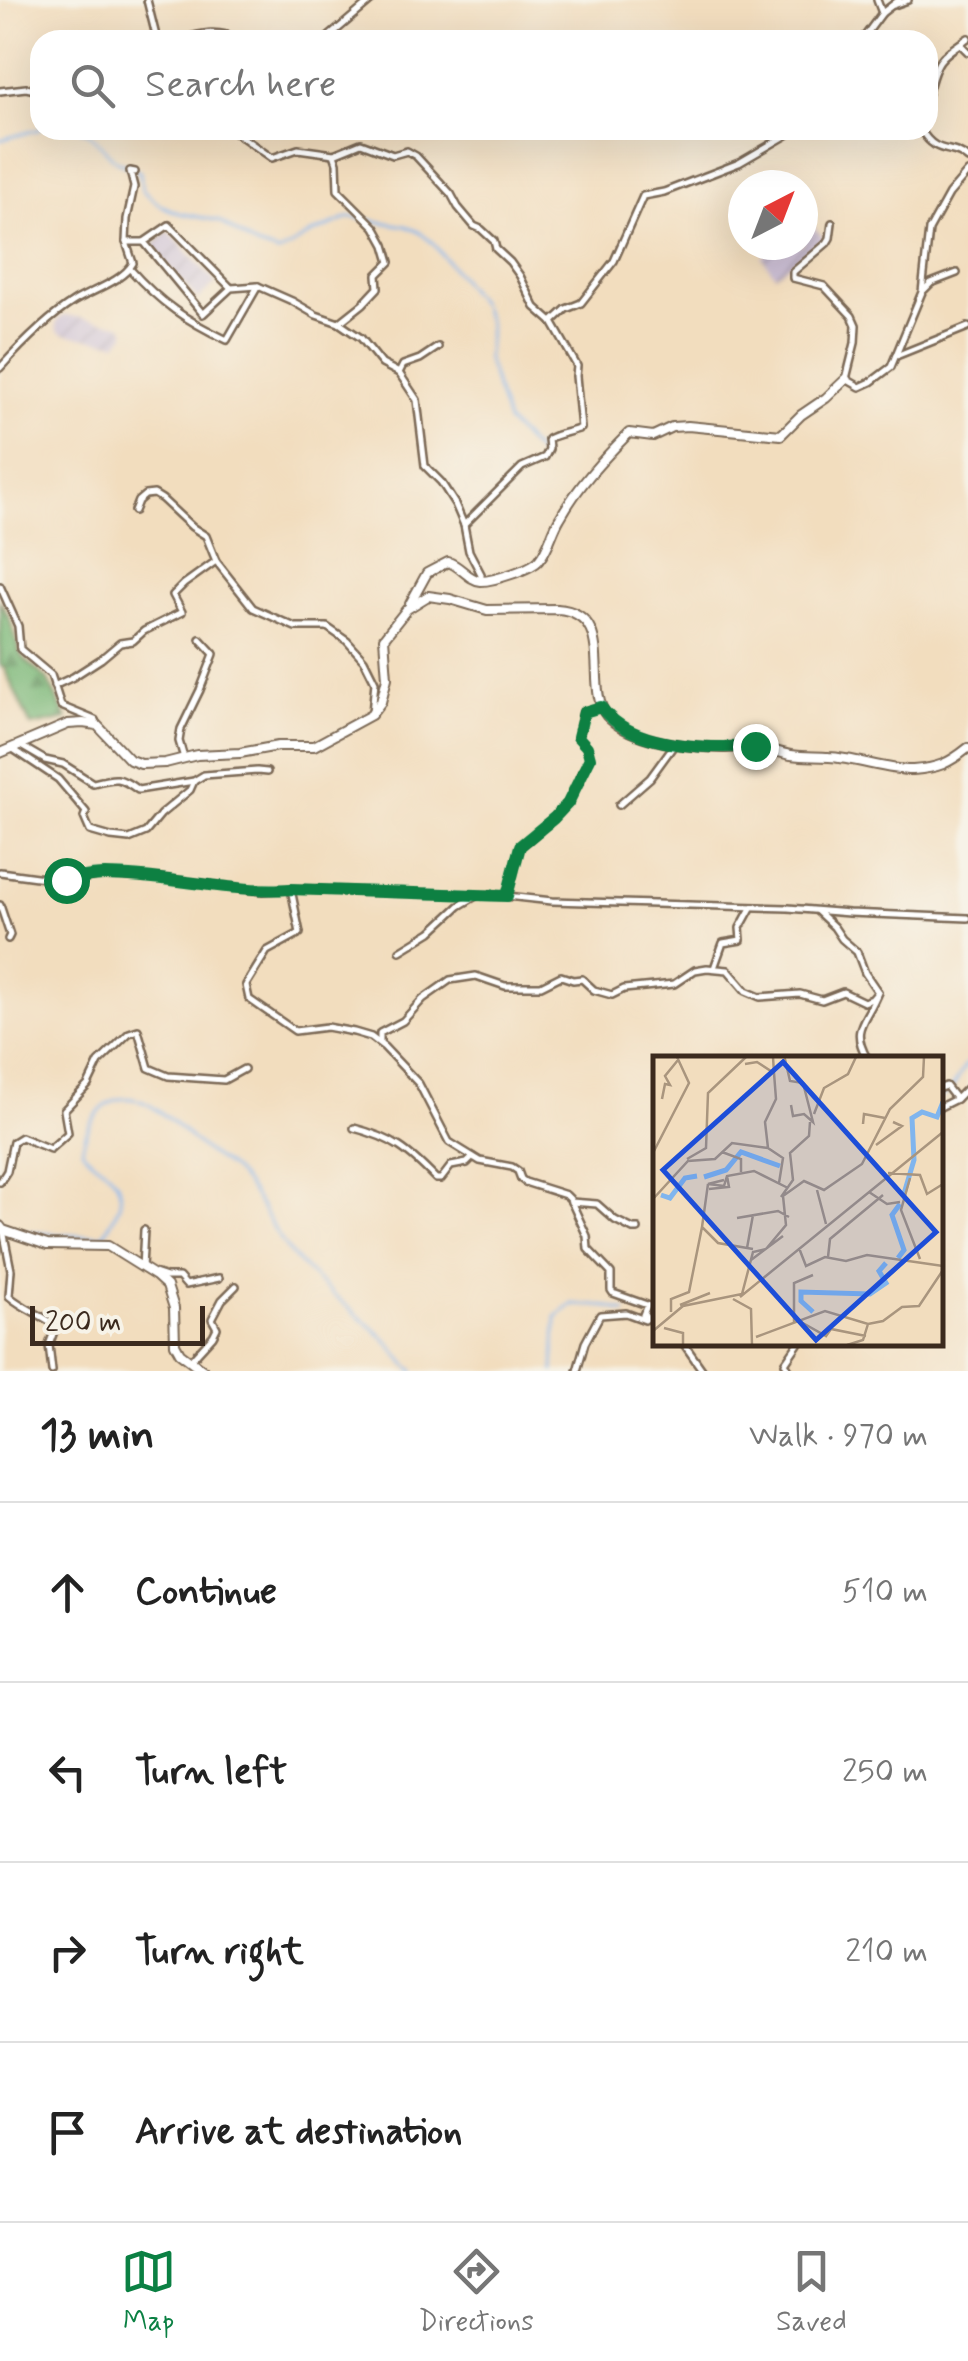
<!DOCTYPE html>
<html lang="en">
<head>
<meta charset="utf-8">
<style>
	body { margin:0; font-family:Mynerve,sans-serif; background:#f6f6f6; color:#222 }
	.compass { position:absolute; left:728px; top:170px; width:90px; height:90px; border-radius:50%; background:#fff; box-shadow:0 10px 40px #0002; rotate:42deg }
	.scale { position:absolute; left:30px; bottom:25px; width:175px; box-sizing:border-box; padding-left:10px; border:5px solid #3b2a1e; border-top:0; font-size:28px; line-height:35px; white-space:nowrap; color:#3b2a1e; -webkit-text-stroke:8px #f7f3e8; paint-order:stroke }
	.stop { position:absolute; width:30px; height:30px; margin:-22px; border:8px solid #0b8043; border-radius:50%; background:#fff }
	.stop.end { background:#0b8043; border-color:#fff; box-shadow:0 2px 10px #0008 }
	.list { margin:0; padding:0; list-style:none }
	h2 { display:flex; justify-content:space-between; align-items:center; height:130px; margin:0; padding:0 40px; font-size:42px }
	h2 small { font-size:32px; font-weight:400; color:#767676 }
	.list li { display:grid; grid-template-columns:65px 1fr auto; gap:30px; align-items:center; box-sizing:border-box; height:180px; padding:0 40px; border-top:2px solid #e0e0e0 }
	.list b { display:block; font-size:38px; white-space:nowrap }
	.list em { font-size:32px; font-style:normal; color:#767676 }
	.icon { flex:none; width:55px; height:55px; fill:none; stroke:currentColor; stroke-width:2; stroke-linecap:round; stroke-linejoin:round }
	.map { position:relative; flex:none; width:968px; height:1371px; overflow:hidden }
	.search { position:absolute; background:#fff; box-shadow:0 10px 40px #0002; left:30px; right:30px; top:30px; height:110px; display:flex; align-items:center; gap:25px; box-sizing:border-box; padding:0 35px; border-radius:30px; color:#767676; font-size:38px }
	.sheet { height:850px; background:#fff }
	nav { display:flex; justify-content:space-around; align-items:center; box-sizing:border-box; height:140px; border-top:2px solid #e0e0e0; background:#fff; font-size:28px; color:#767676 }
	nav a { display:grid; justify-items:center; gap:5px }
	nav .on { color:#0b8043 }
	.map>svg:first-child { display:block }
	.industrial { fill:url(#industrial-furrows) }
	.forest { fill:url(#forest-firs); stroke:#5b714b; stroke-width:2.5 }
	.lines { fill:none; stroke-linecap:round; stroke-linejoin:round }
	.stream { stroke:#80b5ee; stroke-width:2.5 }
	.street-casing { stroke:#7b6956; stroke-width:10 }
	.secondary-casing { stroke:#7b6956; stroke-width:12 }
	.street { stroke:#fff; stroke-width:5 }
	.secondary { stroke:#fff; stroke-width:8 }
	.route { stroke:#0b8043; stroke-width:12 }
	.inset-river { fill:none; stroke:#80b5ee; stroke-width:5 }
	.inset-road { fill:none; stroke:#a9957e; stroke-width:2.5 }
	.view { fill:#1d4ed8; fill-opacity:0.15; stroke:#1d4ed8; stroke-width:5 }
	.inset-edge { fill:none; stroke:#3b2a1e; stroke-width:5 }
</style>
</head>
<body>
<div class="map">
<svg width="968" height="1371" viewBox="0 0 968 1371">
	<defs>
		<pattern id="industrial-furrows" width="10" height="10" patternUnits="userSpaceOnUse" patternTransform="scale(2.5)"><rect width="10" height="10" fill="#ccbfd4"/><path d="M-1 1l2-2M0 10L10 0M9 11l2-2" fill="none" stroke="#b0a4b6"/></pattern>
		<pattern id="forest-firs" width="22" height="20" patternUnits="userSpaceOnUse" patternTransform="scale(2.5)"><rect width="22" height="20" fill="#7bb878"/><path d="M5 1l3.5 6h-7zM16 11l3.5 6h-7z" fill="#669662"/></pattern>
	</defs>
	<rect width="100%" height="100%" fill="#f7f3e8"/>
	<filter id="ink" filterUnits="userSpaceOnUse"><feTurbulence type="fractalNoise" baseFrequency=".01" numOctaves="2"/><feDisplacementMap in="SourceGraphic" scale="20" xChannelSelector="R" yChannelSelector="G"/><feConvolveMatrix kernelMatrix="1 2 1 2 8 2 1 2 1" color-interpolation-filters="sRGB"/></filter>
	<filter id="wash" filterUnits="userSpaceOnUse"><feTurbulence type="fractalNoise" baseFrequency=".0048" numOctaves="4" result="noise"/><feDisplacementMap in="SourceGraphic" scale="40" xChannelSelector="R" yChannelSelector="G"/><feGaussianBlur stdDeviation="2.25" result="paint"/><feColorMatrix in="noise" values="0 0 0 0 0 0 0 0 0 0 0 0 0 0 0 0 0 1.4 0 .05"/><feComposite in="paint" operator="in"/></filter>
	<g filter="url(#wash)">
		<rect width="100%" height="100%" fill="#f2ddbe"/>
		<g class="industrial">
			<polygon points="810,221 824,239 775,275 762,257 778,245 803,245 803,227"/>
			<polygon points="168,231 216,283 198,299 151,247"/>
			<polygon points="65,315 120,324 125,328 125,334 117,343 62,334 57,331 56,324 60,318"/>
		</g>
		<polygon class="forest" points="0,601 9,617 21,656 47,679 67,719 31,726 4,668 0,666"/>
		<g class="lines">
			<g class="stream">
				<polyline points="81,130 88,132 116,161 140,172 142,190 160,205 179,213 219,221 256,246 279,253 313,233 351,217 406,226 419,232 433,243 481,305 489,324 487,359 507,422 541,456"/>
				<polyline points="0,140 40,129"/>
				<path d="M940,1098C957,1087 957,1077 968,1062"/>
				<path d="M16,1231L80,1236L103,1235C117,1214 132,1191 107,1171C97,1164 90,1160 82,1150C85,1132 92,1116 107,1105C139,1080 179,1130 203,1149C212,1157 225,1163 234,1171C258,1195 270,1228 291,1254C315,1282 355,1312 383,1337C394,1347 401,1361 414,1371"/>
				<polyline points="554,1371 556,1317 573,1304 609,1307 626,1312"/>
			</g>
		</g>
	</g>
	<g filter="url(#ink)">
		<g class="lines">
			<g class="street-casing">
				<g id="street">
					<polyline points="147,0 157,40"/>
					<polyline points="877,0 882,13 899,0"/>
					<polyline points="894,5 908,0"/>
					<path d="M180,40C202,33 218,29 240,40"/>
					<polyline points="325,40 372,0"/>
					<polyline points="862,40 882,13"/>
					<polyline points="960,44 968,52"/>
					<polyline points="0,91 26,88 40,91"/>
					<path d="M928,93C937,58 939,58 968,38"/>
					<polyline points="232,130 272,158 298,149 334,154 361,143 393,155 407,151 416,156 451,194 458,207 474,226 481,229 494,241 496,249 510,262 520,276 535,307 552,322"/>
					<path d="M921,130C937,157 952,144 968,159"/>
					<polyline points="334,154 337,163 338,190 375,227 385,245 390,262 377,275 378,288 363,304 339,323"/>
					<polyline points="832,223 830,238 827,243 793,272 793,278 824,286 852,316 856,325 855,343 846,379 860,387 871,382 891,367 922,292 929,230 949,194 968,172"/>
					<polyline points="126,242 127,219 134,187 130,171 135,172"/>
					<path d="M130,269C160,303 187,321 227,340L258,286"/>
					<polyline points="231,288 169,225 144,242 203,314 231,288 258,286 292,301 316,315 339,323 361,338 382,364 399,373 417,400 425,466 441,482 455,504 464,525 469,551 481,574 481,581"/>
					<polyline points="924,290 931,283 957,273"/>
					<polyline points="896,356 968,327"/>
					<path d="M0,368C21,345 46,319 73,302C92,290 122,282 133,263L126,242H144"/>
					<polyline points="399,373 403,365 420,359 438,347"/>
					<polyline points="134,511 138,501 145,495 154,494 162,499 192,527 206,536 216,561 253,608 295,627 327,627 347,641 364,660 375,682 372,713"/>
					<path d="M464,525L522,467L545,457L549,449L548,439C558,433 569,433 581,428L576,376L577,366L552,322L566,309L581,303L614,261L643,196L664,192L739,163L787,135L791,130"/>
					<polyline points="0,586 18,626 20,649 51,675 61,706 95,720 97,725"/>
					<polyline points="54,686 73,677 101,659 120,643 133,641 144,631 182,612 173,595 184,584 216,561"/>
					<path d="M21,746L45,760L63,764L93,783C116,777 119,776 138,790L194,781L204,775L257,771L267,772"/>
					<polyline points="13,749 58,779 86,812 84,817 90,831 111,837 129,839 146,832 161,814 190,790 194,781"/>
					<polyline points="184,758 179,741 181,729 200,690 214,654 200,639"/>
					<polyline points="619,805 650,778 674,745"/>
					<polyline points="0,872 66,881 101,875 157,878 263,891 291,889 507,896 552,901 788,908 849,913 968,918"/>
					<polyline points="291,889 300,933 267,951 246,985 249,999 295,1031 327,1027 354,1032 371,1037 384,1047 419,1084 449,1142 480,1161 512,1167 518,1171 521,1179 525,1182 566,1195 570,1199 587,1236 588,1249 611,1273 611,1290 613,1293 647,1305 643,1315 656,1323"/>
					<polyline points="507,896 520,847 554,818 568,803 590,758 587,747 578,737 583,712 601,707"/>
					<polyline points="0,905 10,935 8,939"/>
					<path d="M817,911L834,927L842,939L857,952L865,973L878,992C867,1021 849,1027 867,1058"/>
					<polyline points="400,951 431,932 459,906 476,896"/>
					<polyline points="714,968 723,943 741,940 740,928 751,908"/>
					<polyline points="380,1042 380,1033 403,1021 423,999 450,980 476,976 505,986 541,986 561,976 573,980 582,979 594,990 612,995 624,989 674,984 695,970 707,968 728,970 746,991 760,997 800,994 822,1000 843,992 864,1002 872,999 878,992"/>
					<polyline points="940,1088 946,1086 956,1099"/>
					<polyline points="940,1107 956,1099 968,1087"/>
					<path d="M354,1128C393,1138 409,1151 436,1179H441L451,1166L467,1163L473,1157"/>
					<polyline points="0,1182 7,1171 13,1142 21,1137 50,1149 68,1133 64,1110 88,1085 99,1062 129,1033 138,1030 149,1068 168,1076 224,1080 244,1069"/>
					<polyline points="571,1202 597,1204 615,1220 633,1229 638,1229"/>
					<path d="M3,1230L11,1270L9,1296C24,1309 41,1314 56,1326L49,1345L52,1371"/>
					<polyline points="142,1268 144,1230"/>
					<polyline points="157,1274 166,1277 179,1277 186,1285 219,1278"/>
					<polyline points="684,1344 703,1371"/>
					<polyline points="191,1360 213,1336 217,1328 212,1319 222,1300 236,1286"/>
					<polyline points="577,1371 585,1343 600,1315 626,1313 645,1320"/>
					<polyline points="790,1371 785,1363 798,1344"/>
				</g>
			</g>
			<g class="secondary-casing">
				<g id="secondary">
					<path d="M410,604L427,573L448,562C460,565 468,580 481,581C493,581 532,569 539,560C549,548 552,531 560,518C578,486 603,459 629,433L653,436L672,427L688,426L781,435L801,415L826,398L846,379"/>
					<path d="M0,753L68,724L83,723L97,725L130,760L141,764L165,763L197,755L240,753L278,746H314L371,715L381,702L387,678L384,638L407,609L428,596L450,599L487,610L557,609C618,613 583,688 607,716C631,742 689,747 723,748C733,748 744,746 754,746C766,747 779,753 791,755C804,757 817,756 829,757C855,758 890,771 913,770C938,768 948,764 968,748"/>
					<polyline points="0,1226 3,1230 47,1245 108,1246 156,1276 167,1286 174,1308 175,1344 180,1353 204,1371"/>
				</g>
			</g>
			<use href="#street" class="street"/>
			<use href="#secondary" class="secondary"/>
		</g>
	</g>
	<g class="lines" filter="url(#ink)">
		<path class="route" d="M66,880C79,878 92,875 105,875C167,875 228,893 290,889L507,896L520,846L554,818L568,803L590,758L587,747L578,737L584,712L601,707C631,749 708,749 755,746"/>
	</g>
	<g transform="translate(653 1056)">
		<rect width="290" height="290" fill="#f2ddbe"/>
		<path class="inset-river" d="M51,121L73,114L88,96L127,110M8,139L17,142L32,122L44,120M250,141L261,104L259,62L269,56L284,61L290,46M245,202L251,194L239,159L247,148M160,256L148,245V236L217,238L233,227L226,215L233,207"/>
		<path class="inset-road" d="M92,8L104,6L121,17L120,1M121,15L132,3L137,25L150,27L160,66L151,58L140,60L138,49M121,17L123,43L112,66L115,92L130,102L126,127M9,43L12,28L17,29L12,20L25,4M161,58L171,32L195,18L203,1M210,68L211,58L232,62M223,89L249,70L240,66M69,96L88,103V116M0,97L36,27L24,1M34,103L53,92L55,37L93,1M235,117L267,119L274,138L290,128M257,122L248,154L267,203M71,124L55,128L71,130L74,120L101,115L135,132M55,128L49,171L65,187L100,193M56,133L76,131L74,120M164,134L173,168M216,136L234,148L247,146M128,141L140,124L137,97L156,80L157,66M0,143L35,105L62,103L79,87L115,92M84,162L125,155L136,161M94,192L100,159M146,192L153,210L172,201L193,205L214,199L290,210M175,201L177,183L230,139M98,204L130,180M87,241L290,76M80,243L98,253L99,289M27,249L57,237M18,256V243L36,236L49,171M141,266V227L160,219M148,266L173,280L178,273L213,280M11,272L30,277V289M0,275L30,250L89,238L100,196L113,193L133,169L130,140L151,125L171,134L209,108L237,53L270,21L271,1M103,281L172,255L215,268L230,265L249,251L266,250L290,214M194,289L210,284L215,268"/>
		<path class="view" d="M130,6L283,176L163,284L10,114Z"/>
		<rect width="290" height="290" class="inset-edge"/>
	</g>
</svg>
<svg class="compass" viewBox="-18 -18 36 36"><path d="M0-13l5 13h-10z" fill="#e53935"/><path d="M0 13l5-13h-10z" fill="#767676"/></svg>
<div class="scale">200 m</div>
<div class="stop" style="left:66px;top:880px"></div>
<div class="stop end" style="left:755px;top:746px"></div>
<div class="search"><svg class="icon" aria-label="search" viewBox="0 0 24 24"><circle cx="10" cy="10" r="6"/><path d="M15 15l6 6"/></svg>Search here</div>
</div>
<section class="sheet">
<h2>13 min<small>Walk · 970 m</small></h2>
<ul class="list">
<li><svg class="icon" aria-label="ahead" viewBox="0 0 24 24"><path d="M12 20V5M6 11l6-6 6 6"/></svg><div><b>Continue</b></div><em>510 m</em></li>
<li><svg class="icon" aria-label="left" viewBox="0 0 24 24"><path d="M17 20v-9H6M10 6l-5 5 5 5"/></svg><div><b>Turn left</b></div><em>250 m</em></li>
<li><svg class="icon" aria-label="right" viewBox="0 0 24 24"><path d="M7 20v-9h11M14 6l5 5-5 5"/></svg><div><b>Turn right</b></div><em>210 m</em></li>
<li><svg class="icon" aria-label="arrive" viewBox="0 0 24 24"><path d="M6 21V4h12l-3 4 3 4H6"/></svg><div><b>Arrive at destination</b></div></li>
</ul>
</section>
<nav>
<a class="on"><svg class="icon" aria-label="map" viewBox="0 0 24 24"><path d="M3 6l6-2 6 2 6-2v14l-6 2-6-2-6 2zM9 4v14M15 6v14"/></svg>Map</a>
<a><svg class="icon" aria-label="directions" viewBox="0 0 24 24"><path d="M12 3l9 9-9 9-9-9zM9 14v-3h6M13 9l2 2-2 2"/></svg>Directions</a>
<a><svg class="icon" aria-label="saved" viewBox="0 0 24 24"><path d="M7 4h10v16l-5-4-5 4z"/></svg>Saved</a>
</nav>
</body>
</html>
